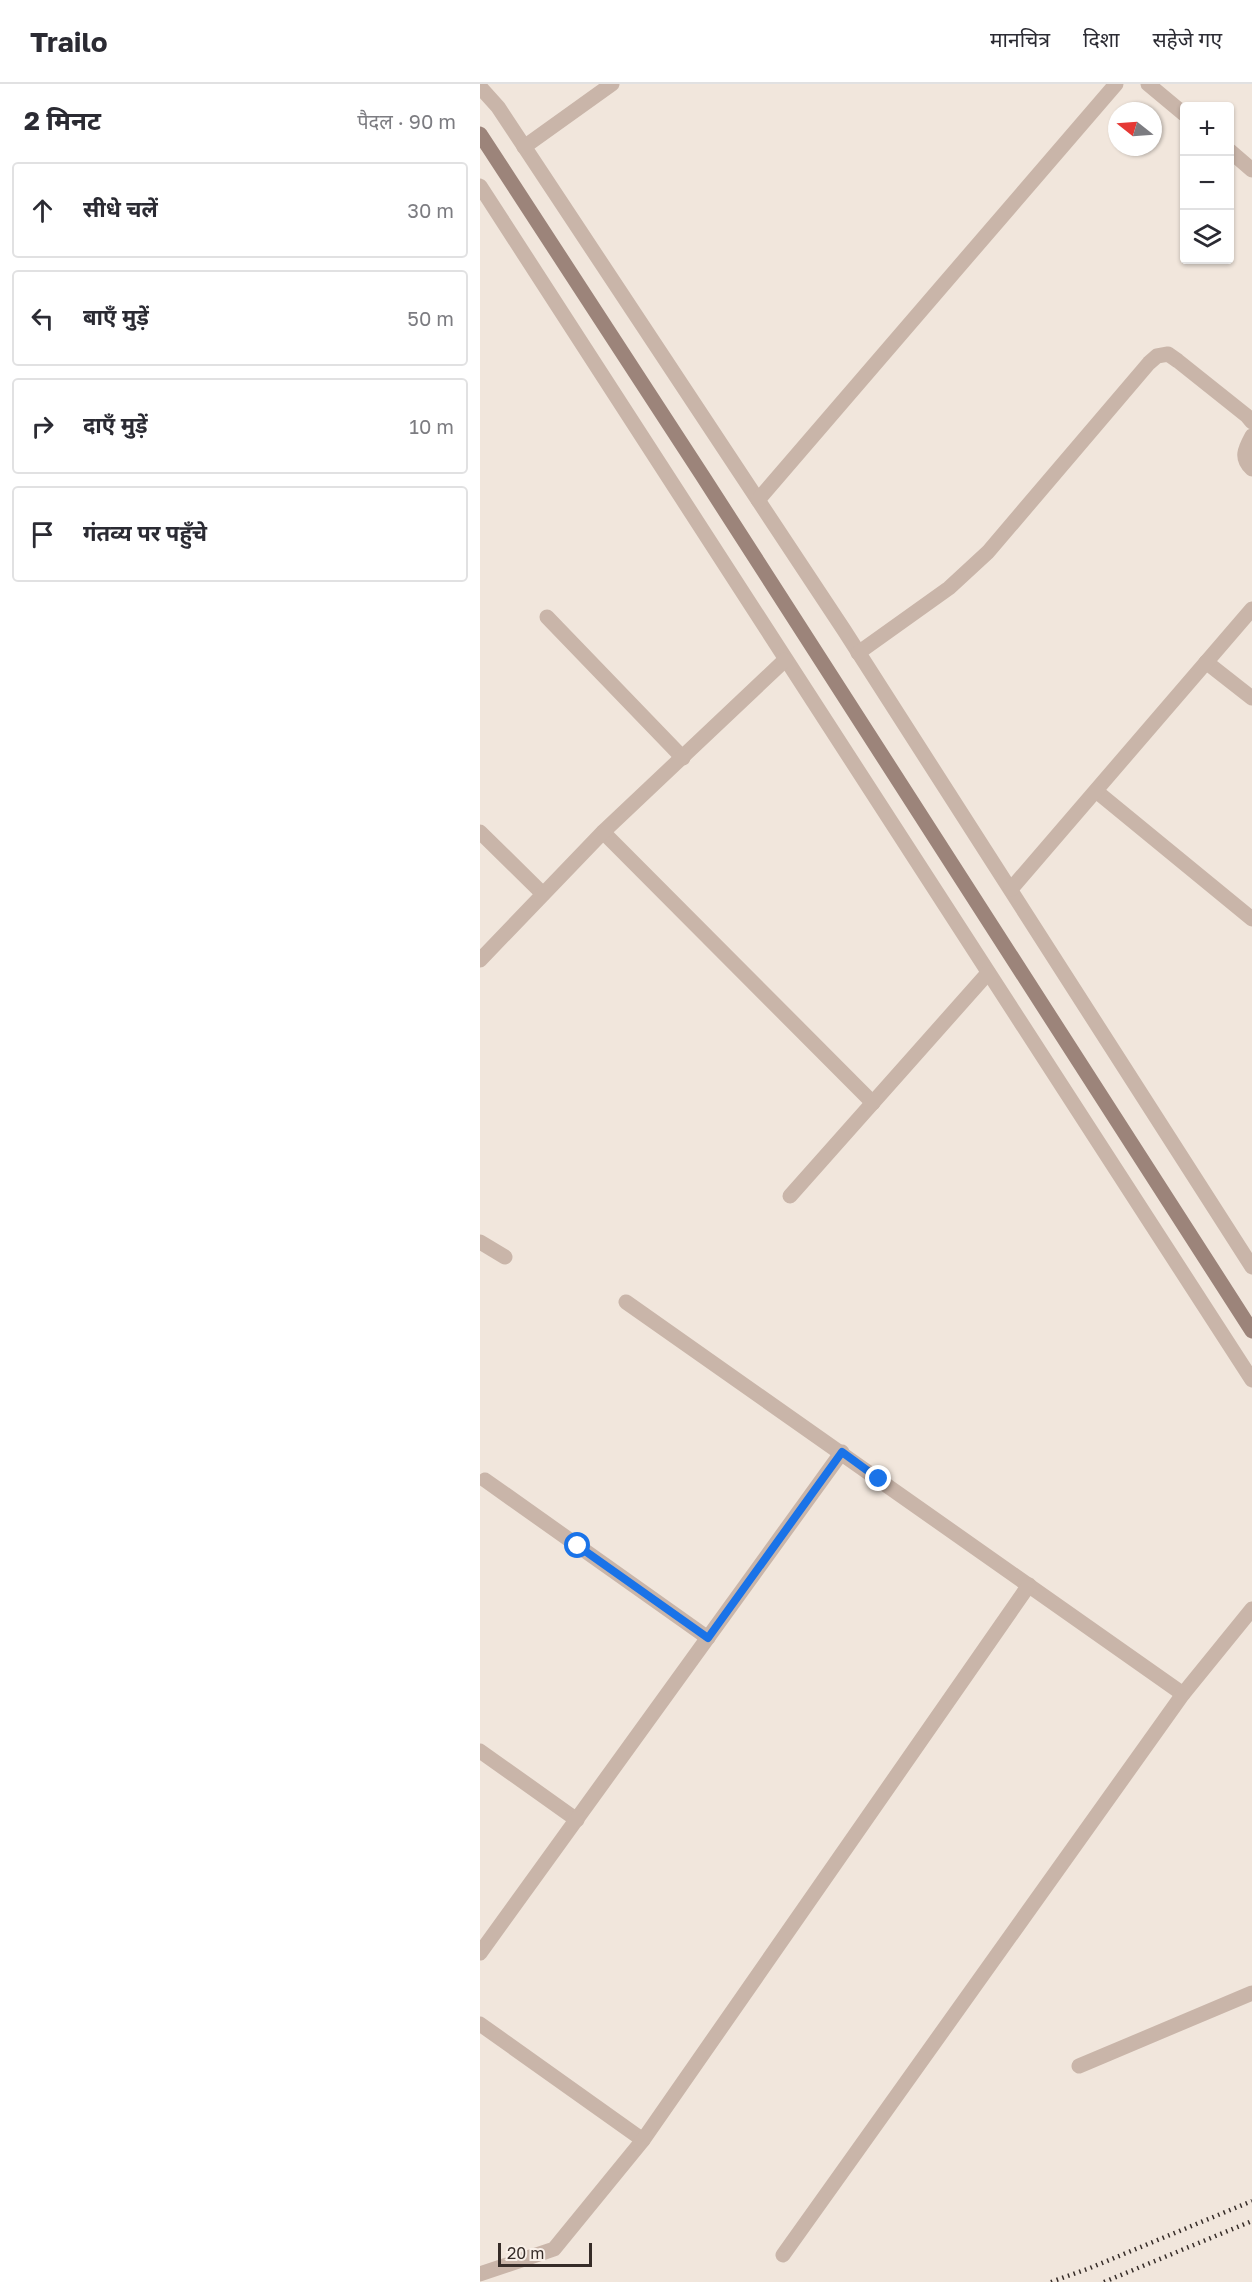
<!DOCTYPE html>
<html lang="hi">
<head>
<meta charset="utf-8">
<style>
	body { margin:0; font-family:"Golos Text","Noto Sans Devanagari",sans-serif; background:#f7f7f7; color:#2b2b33 }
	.controls { position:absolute; right:18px; top:18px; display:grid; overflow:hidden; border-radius:6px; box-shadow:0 2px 4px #0004 }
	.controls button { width:54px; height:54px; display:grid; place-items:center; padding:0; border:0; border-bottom:2px solid #e1e1e2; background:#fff; color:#2b2b33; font:30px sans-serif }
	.compass { position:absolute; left:628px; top:18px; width:54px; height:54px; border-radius:50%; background:#fff; box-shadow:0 2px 4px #0004; rotate:287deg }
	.scale { position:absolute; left:18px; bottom:15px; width:94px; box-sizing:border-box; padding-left:6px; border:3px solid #362c28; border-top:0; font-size:16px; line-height:21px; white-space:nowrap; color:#362c28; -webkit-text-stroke:4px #f9f0e9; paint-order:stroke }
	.stop { position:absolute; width:18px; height:18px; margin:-14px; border:4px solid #1a73e8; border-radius:50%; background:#fff }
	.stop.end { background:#1a73e8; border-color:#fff; box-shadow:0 2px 6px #0008 }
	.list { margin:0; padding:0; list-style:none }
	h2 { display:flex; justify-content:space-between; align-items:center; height:78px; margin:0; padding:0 24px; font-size:26px }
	h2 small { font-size:20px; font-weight:400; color:#7c7c81 }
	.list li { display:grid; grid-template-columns:39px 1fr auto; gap:18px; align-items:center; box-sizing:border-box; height:96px; margin:0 12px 12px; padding:0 12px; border:2px solid #e1e1e2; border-radius:6px }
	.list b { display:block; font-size:22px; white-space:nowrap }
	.list em { font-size:20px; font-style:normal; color:#7c7c81 }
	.icon { flex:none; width:33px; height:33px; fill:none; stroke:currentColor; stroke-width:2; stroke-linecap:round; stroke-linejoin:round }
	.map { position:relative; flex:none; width:772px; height:2198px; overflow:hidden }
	header { display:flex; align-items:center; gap:36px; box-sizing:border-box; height:84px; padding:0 30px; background:#fff; border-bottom:2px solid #e1e1e2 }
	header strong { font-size:28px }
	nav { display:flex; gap:33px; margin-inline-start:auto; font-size:21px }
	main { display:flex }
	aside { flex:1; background:#fff }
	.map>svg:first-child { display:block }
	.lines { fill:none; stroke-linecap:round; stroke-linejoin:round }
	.street { stroke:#c9b5a9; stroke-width:15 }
	.secondary { stroke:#9c847a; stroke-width:15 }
	.rail { stroke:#362c28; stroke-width:4.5; stroke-dasharray:1.5 4.5; stroke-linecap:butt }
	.route { stroke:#1a73e8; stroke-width:8 }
</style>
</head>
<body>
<header>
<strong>Trailo</strong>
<nav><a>मानचित्र</a><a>दिशा</a><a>सहेजे गए</a></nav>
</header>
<main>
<aside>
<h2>2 मिनट<small>पैदल · 90 m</small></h2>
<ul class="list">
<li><svg class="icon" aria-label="ahead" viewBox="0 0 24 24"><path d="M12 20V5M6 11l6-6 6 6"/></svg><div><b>सीधे चलें</b></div><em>30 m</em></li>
<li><svg class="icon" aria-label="left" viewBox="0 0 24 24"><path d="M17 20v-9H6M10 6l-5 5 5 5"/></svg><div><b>बाएँ मुड़ें</b></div><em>50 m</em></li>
<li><svg class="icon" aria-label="right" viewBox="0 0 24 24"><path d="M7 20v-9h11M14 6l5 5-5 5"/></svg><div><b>दाएँ मुड़ें</b></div><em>10 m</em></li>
<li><svg class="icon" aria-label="arrive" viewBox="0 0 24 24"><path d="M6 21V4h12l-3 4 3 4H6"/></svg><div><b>गंतव्य पर पहुँचे</b></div></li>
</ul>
</aside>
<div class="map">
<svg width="772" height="2198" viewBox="0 0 772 2198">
	<rect width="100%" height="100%" fill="#f1e6dc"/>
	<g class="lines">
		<g class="street">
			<polyline points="668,0 704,30"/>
			<polyline points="0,3 18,23 364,546 772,1183"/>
			<polyline points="44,63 132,0"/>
			<polyline points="750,67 772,86"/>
			<polyline points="0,102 772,1296"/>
			<path d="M772,352C765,365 760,374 772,385"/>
			<polyline points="278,416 636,0"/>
			<polyline points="67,533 203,674"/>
			<polyline points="378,569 469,504 508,468 669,279 677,272 688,270 698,277 767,332 772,338"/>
			<polyline points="726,578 772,614"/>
			<polyline points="616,707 772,835"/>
			<polyline points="0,748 63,810"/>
			<polyline points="123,748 393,1019"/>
			<polyline points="531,805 772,525"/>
			<polyline points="0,876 123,748 305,576"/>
			<polyline points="310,1112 508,889"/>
			<polyline points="0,1158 25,1173"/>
			<polyline points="146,1218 703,1610"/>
			<polyline points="5,1396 228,1554"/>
			<polyline points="0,1667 97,1736"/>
			<polyline points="0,1869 362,1368"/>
			<polyline points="0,1940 163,2056"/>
			<polyline points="599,1982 772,1909"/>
			<polyline points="303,2171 703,1610 772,1525"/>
			<polyline points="0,2190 74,2165 163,2056 549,1501"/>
		</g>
		<polyline class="secondary" points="0,50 222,391 772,1247"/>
		<g class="rail">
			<polyline points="571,2198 610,2184 772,2117"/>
			<polyline points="624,2198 772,2137"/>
		</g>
	</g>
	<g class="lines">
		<polyline class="route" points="98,1462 228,1554 362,1368 399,1395"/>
	</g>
</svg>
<div class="controls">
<button>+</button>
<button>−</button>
<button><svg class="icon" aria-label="layers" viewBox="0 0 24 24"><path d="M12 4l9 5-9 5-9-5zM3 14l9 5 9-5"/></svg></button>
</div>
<svg class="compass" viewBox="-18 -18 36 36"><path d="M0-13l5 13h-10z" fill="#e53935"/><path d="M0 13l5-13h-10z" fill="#7c7c81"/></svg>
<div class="scale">20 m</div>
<div class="stop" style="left:98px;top:1462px"></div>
<div class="stop end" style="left:399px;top:1395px"></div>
</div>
</main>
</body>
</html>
